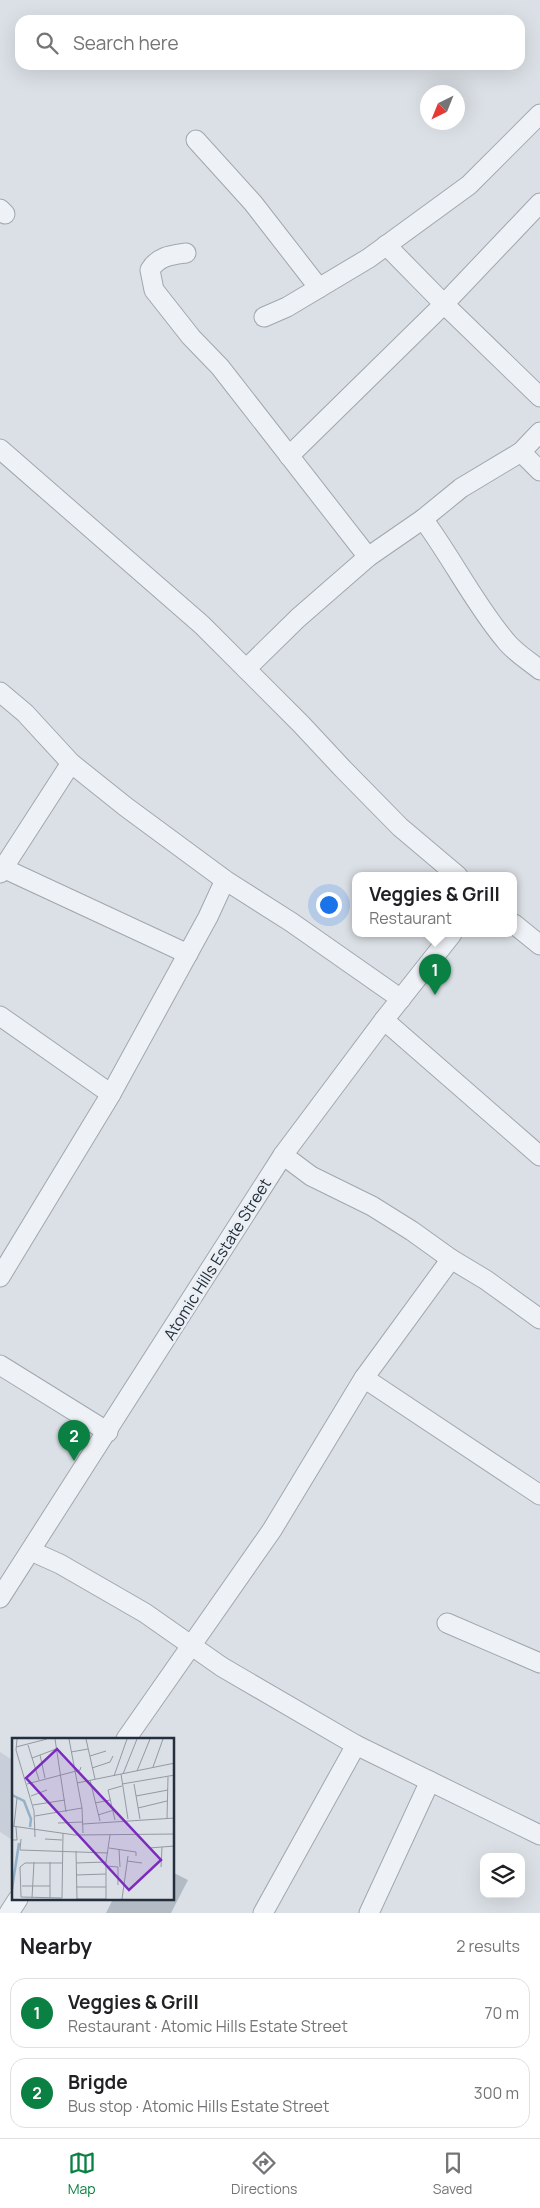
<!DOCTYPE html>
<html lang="en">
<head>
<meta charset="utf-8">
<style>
	body { margin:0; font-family:Manrope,sans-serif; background:#f2f2f2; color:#202124 }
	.controls { position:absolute; right:15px; bottom:15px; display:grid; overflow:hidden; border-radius:10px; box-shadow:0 5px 20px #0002 }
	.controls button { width:45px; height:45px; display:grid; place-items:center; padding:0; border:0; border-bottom:1px solid #e0e0e0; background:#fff; color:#202124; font:25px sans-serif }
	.compass { position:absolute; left:420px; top:85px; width:45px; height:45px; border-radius:50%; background:#fff; box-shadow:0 5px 20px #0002; rotate:223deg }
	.you { position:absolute; left:328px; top:904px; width:18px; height:18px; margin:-12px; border:4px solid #fff; border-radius:50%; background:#1a73e8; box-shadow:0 0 0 8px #1a73e833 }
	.badge { display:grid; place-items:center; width:32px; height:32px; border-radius:50%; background:#0b8043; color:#fff; font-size:16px; font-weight:700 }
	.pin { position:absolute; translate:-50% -41px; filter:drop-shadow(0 1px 2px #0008) }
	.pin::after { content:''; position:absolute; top:26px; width:18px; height:15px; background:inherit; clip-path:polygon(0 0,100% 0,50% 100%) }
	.popup { position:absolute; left:352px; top:872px; width:165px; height:65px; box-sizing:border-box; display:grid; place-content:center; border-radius:10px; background:#fff; filter:drop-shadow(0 1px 4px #0005); font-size:16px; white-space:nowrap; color:#757577 }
	.popup b { font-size:19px; color:#202124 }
	.popup::after { content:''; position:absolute; left:50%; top:100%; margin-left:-10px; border:10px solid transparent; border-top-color:#fff }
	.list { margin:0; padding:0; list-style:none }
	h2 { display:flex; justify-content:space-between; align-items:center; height:65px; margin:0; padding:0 20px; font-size:21px }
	h2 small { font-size:16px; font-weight:400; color:#757577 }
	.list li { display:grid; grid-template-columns:32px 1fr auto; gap:15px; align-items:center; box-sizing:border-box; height:70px; margin:0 10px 10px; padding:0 10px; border:1px solid #e0e0e0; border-radius:15px }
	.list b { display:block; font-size:19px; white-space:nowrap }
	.list p { margin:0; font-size:16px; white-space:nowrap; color:#757577 }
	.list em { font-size:16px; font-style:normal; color:#757577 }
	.icon { flex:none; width:28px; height:28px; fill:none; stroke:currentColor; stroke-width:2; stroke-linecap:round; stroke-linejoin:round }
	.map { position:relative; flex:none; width:540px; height:1913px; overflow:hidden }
	.search { position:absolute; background:#fff; box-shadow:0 5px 20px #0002; left:15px; right:15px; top:15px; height:55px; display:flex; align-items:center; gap:12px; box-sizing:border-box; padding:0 18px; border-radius:15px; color:#757577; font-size:19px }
	.sheet { height:225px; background:#fff }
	nav { display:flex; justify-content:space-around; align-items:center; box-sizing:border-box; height:70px; border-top:1px solid #e0e0e0; background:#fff; font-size:14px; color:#757577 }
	nav a { display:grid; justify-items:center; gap:2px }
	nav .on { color:#0b8043 }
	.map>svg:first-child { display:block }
	.built { fill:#c9cfd9 }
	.building { fill:#b2bac3 }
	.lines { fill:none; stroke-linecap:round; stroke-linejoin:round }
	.minor-casing { stroke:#a0a7b0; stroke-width:21 }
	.minor { stroke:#eef1f5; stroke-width:19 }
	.labels { text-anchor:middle; stroke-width:5; stroke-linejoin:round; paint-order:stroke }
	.street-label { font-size:16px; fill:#242f3d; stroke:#eaeff4 }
	.inset-river { fill:none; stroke:#93b1c9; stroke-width:2.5 }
	.inset-road { fill:none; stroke:#9299a2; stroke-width:1 }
	.view { fill:#7b2cbf; fill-opacity:0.15; stroke:#7b2cbf; stroke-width:2.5 }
	.inset-edge { fill:none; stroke:#242f3d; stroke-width:2.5 }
</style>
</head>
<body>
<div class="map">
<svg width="540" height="1913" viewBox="0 0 540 1913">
	<rect width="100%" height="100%" fill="#dbe0e6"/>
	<polygon class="built" points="0,1752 14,1761 14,1841 0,1832"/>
	<polygon class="building" points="174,1873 188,1880 171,1913 106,1913 113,1899 174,1899"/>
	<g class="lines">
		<g class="minor-casing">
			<g id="minor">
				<polyline points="196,140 253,203 319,288"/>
				<polyline points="540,203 444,304 540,397"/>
				<polyline points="0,209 5,214"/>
				<path d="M186,253C172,255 158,256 150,270L154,290L191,337L220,367L368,557"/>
				<polyline points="264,317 287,307 369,258 469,185 540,114"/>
				<polyline points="0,449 202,625 301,724 343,769 400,827 458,876"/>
				<polyline points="521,452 540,471"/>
				<polyline points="289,456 444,304 386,245"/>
				<path d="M423,519C452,558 474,603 505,640C514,652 529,661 540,670"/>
				<polyline points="246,669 298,618 368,557 423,519 461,488 521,452 540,432"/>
				<polyline points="0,692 25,713 71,763 126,807 225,880 291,922 401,999"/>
				<polyline points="3,868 188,954"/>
				<polyline points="0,873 71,763"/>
				<polyline points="514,924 540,945"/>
				<polyline points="0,1016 111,1094"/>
				<polyline points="384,1020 540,1156"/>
				<polyline points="283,1155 311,1176 372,1206 412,1231 451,1259 486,1280 540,1319"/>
				<polyline points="0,1277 111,1094 208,917 225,880"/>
				<polyline points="0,1365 108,1432"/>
				<polyline points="364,1378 540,1495"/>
				<polyline points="31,1551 60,1564 145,1613 222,1667 356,1745 540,1835"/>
				<polyline points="0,1598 283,1155 384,1020 452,934"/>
				<polyline points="447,1623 540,1663"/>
				<polyline points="126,1739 272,1530 364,1378 451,1259"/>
				<polyline points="9,1913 18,1899"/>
				<polyline points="263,1913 356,1745"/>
				<polyline points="369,1913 430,1781"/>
			</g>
		</g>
		<use href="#minor" class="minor"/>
	</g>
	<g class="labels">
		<g class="street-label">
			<text transform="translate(217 1259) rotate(-58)" y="6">Atomic Hills Estate Street</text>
		</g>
	</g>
	<g transform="translate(12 1738)">
		<rect width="162" height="162" fill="#dbe0e6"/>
		<path class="inset-river" d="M0,57L12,63L19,81L18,89M0,151L7,105"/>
		<path class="inset-road" d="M5,1L4,12L22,73L23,99M43,1L54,74M57,1L70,70L71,95M74,1L83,41M16,7L27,42M4,9L35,1M59,14L76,11M28,17L33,40M78,18L94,13M20,20L44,11M141,29L151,1M80,30L98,24L101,18M125,33L138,1M109,36L116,81M111,36L125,1M102,38L115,1M78,42L88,83M65,45L163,25M15,46L68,32L69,29M110,46L163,37M122,46L128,81M19,58L35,52M124,58L156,52M83,65L98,62M21,67L53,62M126,70L155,63M86,77L102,72M23,78L70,70M155,81L156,39M103,82L96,52L110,48M46,85L71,84M71,86L163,80M0,88L63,97L163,96M2,88L5,60M9,101L8,112L96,115M33,101L50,102M0,102H5L4,89M97,110L124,114V118M137,110L163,108M107,111L108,129M64,113L65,162M115,123L130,125M64,125L94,124M94,128L106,129V147M149,129L150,109M64,137L94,136M10,148H38M64,149H94M20,160L22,124M38,160V124M50,160L9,159L8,129L13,125H51M50,160L51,95M64,161H94M110,161L116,118M94,162V124L98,97"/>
		<path class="view" d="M45,11L149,122L117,152L14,40Z"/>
		<rect width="162" height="162" class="inset-edge"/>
	</g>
</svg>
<div class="controls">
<button><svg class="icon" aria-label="layers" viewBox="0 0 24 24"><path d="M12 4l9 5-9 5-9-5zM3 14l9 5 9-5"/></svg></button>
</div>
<svg class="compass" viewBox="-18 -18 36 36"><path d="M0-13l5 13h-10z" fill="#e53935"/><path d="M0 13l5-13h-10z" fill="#757577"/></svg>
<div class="you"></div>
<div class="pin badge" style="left:435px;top:995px">1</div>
<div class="popup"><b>Veggies &amp; Grill</b>Restaurant</div>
<div class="pin badge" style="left:74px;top:1461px">2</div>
<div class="search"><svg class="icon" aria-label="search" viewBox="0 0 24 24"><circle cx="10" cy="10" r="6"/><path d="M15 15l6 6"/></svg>Search here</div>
</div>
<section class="sheet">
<h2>Nearby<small>2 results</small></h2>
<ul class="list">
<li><span class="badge">1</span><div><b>Veggies &amp; Grill</b><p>Restaurant · Atomic Hills Estate Street</p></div><em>70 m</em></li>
<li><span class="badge">2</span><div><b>Brigde</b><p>Bus stop · Atomic Hills Estate Street</p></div><em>300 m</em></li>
</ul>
</section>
<nav>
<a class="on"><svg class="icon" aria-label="map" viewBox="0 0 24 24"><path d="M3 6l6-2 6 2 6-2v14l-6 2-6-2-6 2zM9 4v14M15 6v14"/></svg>Map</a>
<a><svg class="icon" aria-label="directions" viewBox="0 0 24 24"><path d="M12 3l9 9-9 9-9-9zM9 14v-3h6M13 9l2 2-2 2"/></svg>Directions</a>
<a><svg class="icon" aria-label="saved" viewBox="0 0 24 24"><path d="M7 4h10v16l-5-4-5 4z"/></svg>Saved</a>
</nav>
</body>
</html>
